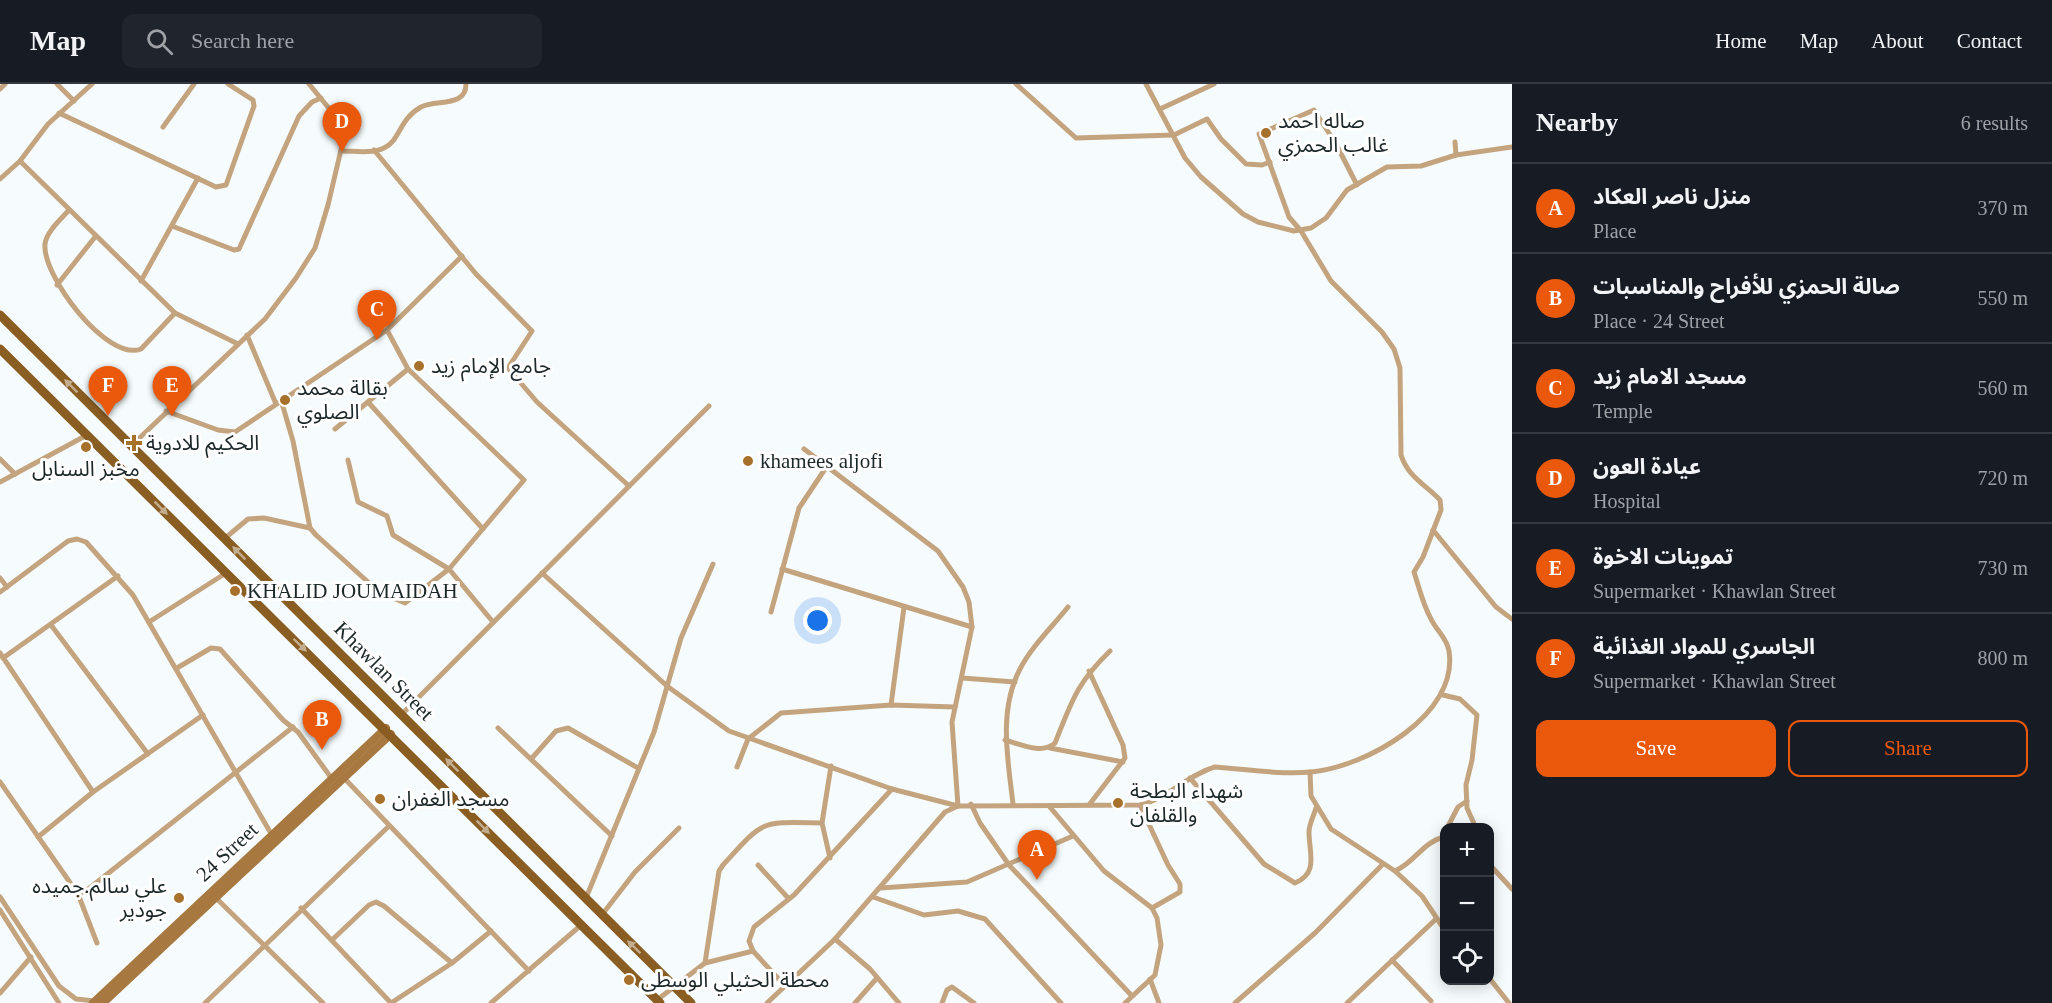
<!DOCTYPE html>
<html lang="en">
<head>
<meta charset="utf-8">
<style>
	body { margin:0; font-family:"Times New Roman","Noto Sans Arabic",serif; background:#20242c; color:#f1f3f6 }
	.controls { position:absolute; right:18px; bottom:18px; display:grid; overflow:hidden; border-radius:12px; box-shadow:0 3px 15px #0003 }
	.controls button { width:54px; height:54px; display:grid; place-items:center; padding:0; border:0; border-bottom:2px solid #363941; background:#171b24; color:#f1f3f6; font:30px sans-serif }
	.you { position:absolute; left:818px; top:537px; width:21px; height:21px; margin:-15px; border:4px solid #fff; border-radius:50%; background:#1a73e8; box-shadow:0 0 0 9px #1a73e833 }
	.badge { display:grid; place-items:center; width:39px; height:39px; border-radius:50%; background:#ea580c; color:#fff; font-size:20px; font-weight:700 }
	.pin { position:absolute; translate:-50% -50px; filter:drop-shadow(0 2px 3px #0008) }
	.pin::after { content:''; position:absolute; top:32px; width:21px; height:18px; background:inherit; clip-path:polygon(0 0,100% 0,50% 100%) }
	.list { margin:0; padding:0; list-style:none }
	h2 { display:flex; justify-content:space-between; align-items:center; height:78px; margin:0; padding:0 24px; font-size:26px }
	h2 small { font-size:20px; font-weight:400; color:#9ea1a6 }
	.list li { display:grid; grid-template-columns:39px 1fr auto; gap:18px; align-items:center; box-sizing:border-box; height:90px; padding:0 24px; border-top:2px solid #363941 }
	.list b { display:block; font-size:22px; white-space:nowrap }
	.list p { margin:0; font-size:20px; white-space:nowrap; color:#9ea1a6 }
	.list em { font-size:20px; font-style:normal; color:#9ea1a6 }
	.actions { display:flex; gap:12px; padding:18px 24px }
	.actions a { flex:1; padding:14px 0; border:2px solid #ea580c; border-radius:12px; text-align:center; font-size:21px; color:#ea580c }
	.actions .main { background:#ea580c; color:#fff }
	.icon { flex:none; width:33px; height:33px; fill:none; stroke:currentColor; stroke-width:2; stroke-linecap:round; stroke-linejoin:round }
	.map { position:relative; flex:none; width:1512px; height:919px; overflow:hidden }
	header { display:flex; align-items:center; gap:36px; box-sizing:border-box; height:84px; padding:0 30px; background:#171b24; border-bottom:2px solid #363941 }
	header strong { font-size:28px }
	nav { display:flex; gap:33px; margin-inline-start:auto; font-size:21px }
	.search { width:420px; height:54px; background:#20242c; display:flex; align-items:center; gap:15px; box-sizing:border-box; padding:0 21px; border-radius:12px; color:#9ea1a6; font-size:22px }
	main { display:flex }
	aside { flex:1; background:#171b24 }
	.map>svg:first-child { display:block }
	.lines { fill:none; stroke-linecap:round; stroke-linejoin:round }
	.street { stroke:#c4a47f; stroke-width:5 }
	.secondary { stroke:#a77940; stroke-width:8 }
	.primary { stroke:#8a5d22; stroke-width:9 }
	.oneway { fill:#c4ae90 }
	.poi-dot { fill:#a7712b; stroke:#fff; stroke-width:2 }
	.labels { text-anchor:middle; stroke-width:6; stroke-linejoin:round; paint-order:stroke }
	.poi-label { font-size:21px; fill:#1c2729; stroke:#fff; text-anchor:start }
	.street-label { font-size:21px; fill:#1c2729; stroke:#fff }
</style>
</head>
<body>
<header>
<strong>Map</strong>
<div class="search"><svg class="icon" aria-label="search" viewBox="0 0 24 24"><circle cx="10" cy="10" r="6"/><path d="M15 15l6 6"/></svg>Search here</div>
<nav><a>Home</a><a>Map</a><a>About</a><a>Contact</a></nav>
</header>
<main>
<div class="map">
<svg width="1512" height="919" viewBox="0 0 1512 919">
	<rect width="100%" height="100%" fill="#f6fcfd"/>
	<g class="lines">
		<g class="street">
			<polyline points="57,0 74,17"/>
			<polyline points="1016,0 1076,54 1174,51 1207,35 1221,55 1246,80 1262,81 1270,78"/>
			<polyline points="1146,0 1185,74 1201,93 1243,130 1258,138 1294,147 1311,144 1326,134 1347,106 1387,83 1421,82 1456,71 1512,63"/>
			<polyline points="0,5 5,0"/>
			<polyline points="1160,25 1214,0"/>
			<polyline points="59,29 216,103 226,101 254,22 253,16 228,0"/>
			<polyline points="163,43 194,0"/>
			<polyline points="1455,58 1456,71"/>
			<polyline points="374,66 476,190 532,247 508,284 537,318 629,402"/>
			<path d="M342,67C354,67 372,70 384,64C400,57 399,35 421,23C436,15 466,24 466,0"/>
			<polyline points="20,77 175,229 238,260"/>
			<polyline points="0,95 20,77 48,40 92,0"/>
			<path d="M69,126C62,134 46,148 45,160C42,192 107,278 141,265L175,229"/>
			<polyline points="172,142 234,166 239,165 299,32 312,18 321,14"/>
			<polyline points="141,197 198,94"/>
			<polyline points="57,201 95,153"/>
			<polyline points="247,251 276,320"/>
			<polyline points="408,285 387,246 462,172"/>
			<polyline points="281,316 293,357 310,444 316,451 379,508 405,519 449,485 493,538"/>
			<polyline points="368,318 483,445"/>
			<polyline points="166,327 218,346 235,348 387,246"/>
			<polyline points="335,345 408,285 524,396 449,485 393,451 387,432 358,418 348,376"/>
			<polyline points="131,362 265,235 296,194 315,164 328,121 344,53 341,39 309,0"/>
			<polyline points="804,365 938,467 963,503 969,518 972,543 952,638 958,722"/>
			<polyline points="0,375 15,390"/>
			<polyline points="0,398 87,351"/>
			<polyline points="1433,446 1496,523 1512,535"/>
			<polyline points="224,455 248,435 264,434 310,444"/>
			<polyline points="782,485 972,543"/>
			<polyline points="542,489 667,602 729,647 892,705 958,722"/>
			<polyline points="0,494 7,503"/>
			<polyline points="0,508 68,457 77,455 86,458 133,511 273,753"/>
			<polyline points="771,528 799,424 827,382"/>
			<polyline points="149,538 226,489"/>
			<polyline points="51,541 148,670"/>
			<polyline points="0,569 93,708"/>
			<polyline points="3,574 118,492"/>
			<polyline points="177,584 211,564 220,565 283,636 298,648 332,695"/>
			<polyline points="962,594 1015,598"/>
			<polyline points="1443,611 1460,615 1477,631 1472,676 1466,701 1467,724 1476,744"/>
			<polyline points="891,621 904,523"/>
			<polyline points="402,630 709,322"/>
			<polyline points="498,644 612,752"/>
			<path d="M1005,656C1020,660 1042,671 1055,659C1072,617 1076,600 1110,567"/>
			<polyline points="1050,664 1123,678"/>
			<polyline points="532,674 556,647 568,644 638,684"/>
			<polyline points="737,683 748,655 781,629 891,621 955,623"/>
			<polyline points="1310,688 1311,712 1331,745 1395,787"/>
			<polyline points="344,694 529,887"/>
			<path d="M1190,694L1264,780L1295,799C1319,789 1309,769 1309,748C1309,740 1314,731 1316,724"/>
			<polyline points="0,698 78,810 97,859"/>
			<polyline points="971,720 980,739 1009,781 1132,912"/>
			<path d="M1013,720C1008,676 998,627 1020,585C1032,562 1052,543 1068,523"/>
			<polyline points="1089,721 1125,674 1123,661 1089,587"/>
			<polyline points="1140,721 1168,781 1180,800 1180,808 1152,824"/>
			<polyline points="1049,722 1104,787 1152,824 1157,834 1161,861 1155,891 1125,919"/>
			<polyline points="1447,744 1458,723 1467,717"/>
			<polyline points="38,753 93,708 203,631"/>
			<path d="M1444,753C1423,758 1414,779 1395,787L1422,812L1444,845"/>
			<polyline points="830,774 822,739 831,682"/>
			<polyline points="758,781 789,815"/>
			<polyline points="1490,781 1512,805"/>
			<polyline points="881,804 967,798 1073,752"/>
			<polyline points="78,810 87,806 293,643"/>
			<polyline points="0,813 59,902 76,915 95,917"/>
			<polyline points="215,813 323,919"/>
			<polyline points="873,813 924,831 958,827 985,835 1061,919"/>
			<polyline points="586,814 654,648 681,554 713,480"/>
			<polyline points="301,824 391,919"/>
			<polyline points="0,826 59,919"/>
			<polyline points="601,832 635,788 679,744"/>
			<polyline points="835,855 870,885 899,919"/>
			<polyline points="332,856 369,821 376,818 384,822 452,879"/>
			<polyline points="1392,876 1431,917"/>
			<path d="M705,879L719,787L723,781C765,735 759,738 822,739"/>
			<polyline points="1150,895 1159,919"/>
			<polyline points="1490,895 1509,919"/>
			<polyline points="785,902 753,867 749,857 754,843 794,811 892,705"/>
			<polyline points="0,909 31,873"/>
			<polyline points="657,916 705,879 753,867"/>
			<polyline points="205,919 389,742"/>
			<polyline points="391,919 452,879 491,847"/>
			<polyline points="491,919 580,842"/>
			<path d="M767,919L835,855L945,728L958,722L1140,721C1167,715 1187,691 1215,683C1246,685 1280,691 1311,688C1366,683 1459,631 1449,567C1447,554 1436,546 1431,535C1423,521 1419,503 1414,488L1423,473L1441,426L1440,416C1425,400 1408,393 1401,371L1400,284L1394,265L1382,248L1331,197L1301,147L1289,133L1259,50L1314,26L1336,60L1357,101"/>
			<polyline points="855,919 877,894"/>
			<polyline points="942,919 947,906 952,903 974,919"/>
			<polyline points="1235,919 1315,849 1382,781"/>
			<polyline points="1347,919 1436,835"/>
		</g>
		<g class="secondary">
			<polyline points="93,919 386,644"/>
			<polyline points="103,919 391,650"/>
		</g>
		<g class="primary">
			<polyline points="0,231 691,919"/>
			<polyline points="0,265 660,919"/>
		</g>
	</g>
	<defs><path id="oneway-solid" d="M-6-.8H1V-3.2L6.5 0L1 3.2V.8H-6Z" transform="scale(1.5)"/></defs>
	<g class="oneway">
		<use href="#oneway-solid" transform="translate(71 302) rotate(-135)"/>
		<use href="#oneway-solid" transform="translate(161 424) rotate(45)"/>
		<use href="#oneway-solid" transform="translate(239 469) rotate(-135)"/>
		<use href="#oneway-solid" transform="translate(300 561) rotate(44)"/>
		<use href="#oneway-solid" transform="translate(452 681) rotate(-135)"/>
		<use href="#oneway-solid" transform="translate(483 743) rotate(45)"/>
		<use href="#oneway-solid" transform="translate(634 863) rotate(-136)"/>
	</g>
	<g class="poi-dot">
		<circle cx="1266" cy="49" r="6"/>
		<circle cx="419" cy="282" r="6"/>
		<circle cx="285" cy="316" r="6"/>
		<path d="M131 350h6v6h6v6h-6v6h-6v-6h-6v-6h6z"/>
		<circle cx="86" cy="363" r="6"/>
		<circle cx="748" cy="377" r="6"/>
		<circle cx="235" cy="507" r="6"/>
		<circle cx="380" cy="715" r="6"/>
		<circle cx="1118" cy="719" r="6"/>
		<circle cx="179" cy="814" r="6"/>
		<circle cx="629" cy="896" r="6"/>
	</g>
	<g class="labels">
		<g class="poi-label">
			<text x="1278" y="44">صاله احمد<tspan x="1278" dy="24">غالب الحمزي</tspan></text>
			<text x="431" y="289">جامع الإمام زيد</text>
			<text x="297" y="311">بقالة محمد<tspan x="297" dy="24">الصلوي</tspan></text>
			<text x="146" y="366">الحكيم للادوية</text>
			<text x="760" y="384">khamees aljofi</text>
			<text x="86" y="392" text-anchor="middle">مخبز السنابل</text>
			<text x="247" y="514">KHALID JOUMAIDAH</text>
			<text x="1130" y="714">شهداء البطحة<tspan x="1130" dy="24">والقلفان</tspan></text>
			<text x="392" y="722">مسجد الغفران</text>
			<text x="167" y="809" text-anchor="end">علي سالم.جميده<tspan x="167" dy="24">جودير</tspan></text>
			<text x="641" y="903">محطة الحثيلي الوسطى</text>
		</g>
		<g class="street-label">
			<text transform="translate(384 587) rotate(45)" y="7">Khawlan Street</text>
			<text transform="translate(227 768) rotate(-43)" y="7">24 Street</text>
		</g>
	</g>
</svg>
<div class="controls">
<button>+</button>
<button>−</button>
<button><svg class="icon" aria-label="locate" viewBox="0 0 24 24"><circle cx="12" cy="12" r="6"/><path d="M12 2v4M12 18v4M2 12h4M18 12h4"/></svg></button>
</div>
<div class="you"></div>
<div class="pin badge" style="left:1037px;top:796px">A</div>
<div class="pin badge" style="left:322px;top:666px">B</div>
<div class="pin badge" style="left:377px;top:256px">C</div>
<div class="pin badge" style="left:342px;top:68px">D</div>
<div class="pin badge" style="left:172px;top:332px">E</div>
<div class="pin badge" style="left:108px;top:332px">F</div>
</div>
<aside>
<h2>Nearby<small>6 results</small></h2>
<ul class="list">
<li><span class="badge">A</span><div><b>منزل ناصر العكاد</b><p>Place</p></div><em>370 m</em></li>
<li><span class="badge">B</span><div><b>صالة الحمزي للأفراح والمناسبات</b><p>Place · 24 Street</p></div><em>550 m</em></li>
<li><span class="badge">C</span><div><b>مسجد الامام زيد</b><p>Temple</p></div><em>560 m</em></li>
<li><span class="badge">D</span><div><b>عيادة العون</b><p>Hospital</p></div><em>720 m</em></li>
<li><span class="badge">E</span><div><b>تموينات الاخوة</b><p>Supermarket · Khawlan Street</p></div><em>730 m</em></li>
<li><span class="badge">F</span><div><b>الجاسري للمواد الغذائية</b><p>Supermarket · Khawlan Street</p></div><em>800 m</em></li>
</ul>
<div class="actions"><a class="main">Save</a><a>Share</a></div>
</aside>
</main>
</body>
</html>
